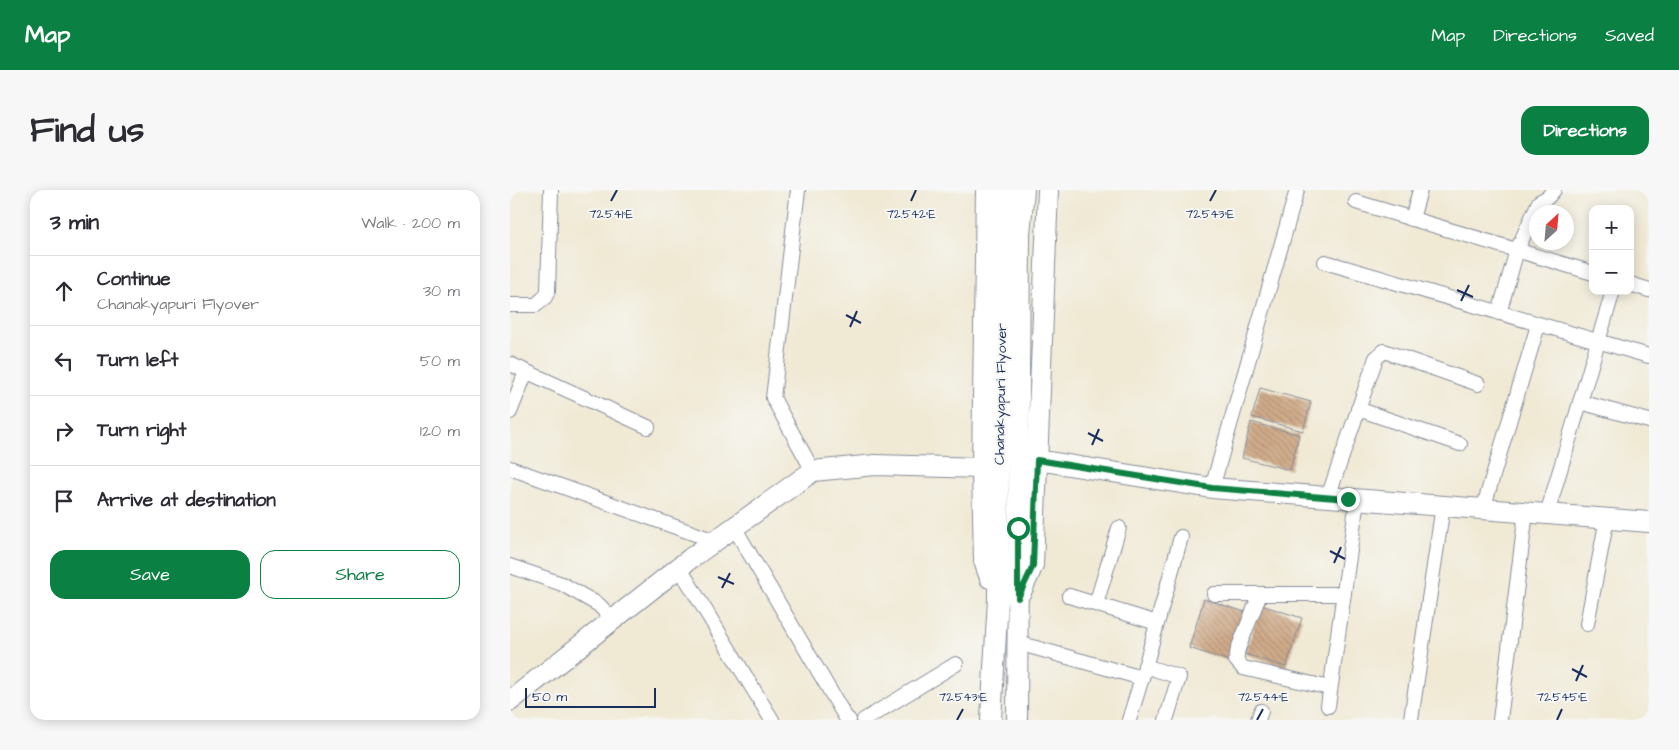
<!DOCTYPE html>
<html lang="en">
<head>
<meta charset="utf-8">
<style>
	body { margin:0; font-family:"Architects Daughter",sans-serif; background:#f7f7f7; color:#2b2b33 }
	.controls { position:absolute; right:15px; top:15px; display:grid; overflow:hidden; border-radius:10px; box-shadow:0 2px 12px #0003 }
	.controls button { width:45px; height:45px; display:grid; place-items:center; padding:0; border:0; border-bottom:1px solid #e1e1e2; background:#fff; color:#2b2b33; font:25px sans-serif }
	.compass { position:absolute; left:1019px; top:15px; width:45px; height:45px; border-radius:50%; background:#fff; box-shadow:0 2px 12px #0003; rotate:26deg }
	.scale { position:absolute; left:15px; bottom:12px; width:131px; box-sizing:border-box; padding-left:5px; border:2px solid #1b2f5e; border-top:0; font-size:14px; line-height:18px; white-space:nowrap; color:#1b2f5e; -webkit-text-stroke:4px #f6f6f2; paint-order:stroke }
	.stop { position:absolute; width:15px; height:15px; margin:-11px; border:4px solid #0b8043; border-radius:50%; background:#fff }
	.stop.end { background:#0b8043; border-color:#fff; box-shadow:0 1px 5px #0008 }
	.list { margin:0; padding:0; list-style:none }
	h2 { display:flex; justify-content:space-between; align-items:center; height:65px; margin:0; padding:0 20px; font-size:21px }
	h2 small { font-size:16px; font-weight:400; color:#7c7c81 }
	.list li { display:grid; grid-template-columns:32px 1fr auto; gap:15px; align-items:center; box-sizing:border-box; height:70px; padding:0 20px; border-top:1px solid #e1e1e2 }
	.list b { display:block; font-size:19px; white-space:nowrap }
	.list p { margin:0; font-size:16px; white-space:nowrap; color:#7c7c81 }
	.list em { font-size:16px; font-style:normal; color:#7c7c81 }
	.actions { display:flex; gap:10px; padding:15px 20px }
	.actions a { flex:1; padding:11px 0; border:1px solid #0b8043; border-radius:15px; text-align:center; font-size:18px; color:#0b8043 }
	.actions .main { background:#0b8043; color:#fff }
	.icon { flex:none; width:28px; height:28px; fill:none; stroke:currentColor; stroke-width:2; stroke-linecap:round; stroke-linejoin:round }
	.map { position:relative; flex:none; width:1139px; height:530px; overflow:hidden; border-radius:15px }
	header { display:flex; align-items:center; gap:30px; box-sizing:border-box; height:70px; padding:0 25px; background:#0b8043; color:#fff }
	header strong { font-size:24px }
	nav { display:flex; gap:28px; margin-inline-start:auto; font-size:18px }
	.intro { display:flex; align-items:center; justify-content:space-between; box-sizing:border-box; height:120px; padding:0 30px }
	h1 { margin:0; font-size:35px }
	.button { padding:12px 22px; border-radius:15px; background:#0b8043; color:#fff; font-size:18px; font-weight:700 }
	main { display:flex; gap:30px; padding:0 30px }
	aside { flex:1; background:#fff; border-radius:15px; box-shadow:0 2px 12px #0003 }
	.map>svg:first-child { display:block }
	.building { fill:url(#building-back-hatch) }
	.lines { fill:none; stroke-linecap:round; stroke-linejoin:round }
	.street-casing { stroke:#868c99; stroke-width:16 }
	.secondary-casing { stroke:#868c99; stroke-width:22 }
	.street { stroke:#fff; stroke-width:14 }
	.secondary { stroke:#fff; stroke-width:20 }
	.route { stroke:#0b8043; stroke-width:6 }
	.ticks { fill:none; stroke:#1b2f5e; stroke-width:2 }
	.labels { text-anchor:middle; stroke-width:4; stroke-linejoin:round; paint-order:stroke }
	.street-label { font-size:14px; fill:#1b2f5e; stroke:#f6f6f2 }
	.ticks-label { font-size:12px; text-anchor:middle; fill:#1b2f5e; stroke:#f6f6f2; stroke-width:4; stroke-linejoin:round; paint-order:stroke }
</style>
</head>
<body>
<header>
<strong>Map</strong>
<nav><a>Map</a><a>Directions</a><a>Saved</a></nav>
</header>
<div class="intro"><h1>Find us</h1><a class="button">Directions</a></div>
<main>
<aside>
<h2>3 min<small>Walk · 200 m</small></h2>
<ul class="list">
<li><svg class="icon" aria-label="ahead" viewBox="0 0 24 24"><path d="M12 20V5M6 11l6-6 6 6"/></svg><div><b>Continue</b><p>Chanakyapuri Flyover</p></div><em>30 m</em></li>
<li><svg class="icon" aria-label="left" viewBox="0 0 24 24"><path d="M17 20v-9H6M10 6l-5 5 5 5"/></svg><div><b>Turn left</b></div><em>50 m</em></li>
<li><svg class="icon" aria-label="right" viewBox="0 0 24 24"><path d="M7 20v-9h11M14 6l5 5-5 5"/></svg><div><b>Turn right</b></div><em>120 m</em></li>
<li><svg class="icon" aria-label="arrive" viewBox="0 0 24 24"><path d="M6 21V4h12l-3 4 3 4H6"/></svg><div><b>Arrive at destination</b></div></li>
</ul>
<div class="actions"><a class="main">Save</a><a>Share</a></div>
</aside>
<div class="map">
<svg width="1139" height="530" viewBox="0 0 1139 530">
	<defs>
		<pattern id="building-back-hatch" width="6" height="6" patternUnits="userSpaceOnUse" patternTransform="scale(1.25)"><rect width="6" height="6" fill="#d1ac8a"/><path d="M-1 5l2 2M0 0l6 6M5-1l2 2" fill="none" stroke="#a98c74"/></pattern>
	</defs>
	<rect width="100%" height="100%" fill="#f6f6f2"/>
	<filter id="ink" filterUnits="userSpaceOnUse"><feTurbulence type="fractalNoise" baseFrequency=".02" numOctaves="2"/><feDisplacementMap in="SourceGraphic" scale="10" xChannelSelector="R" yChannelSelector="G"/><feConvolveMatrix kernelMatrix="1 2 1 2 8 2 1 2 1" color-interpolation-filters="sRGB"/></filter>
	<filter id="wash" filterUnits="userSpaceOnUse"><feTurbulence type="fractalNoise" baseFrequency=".0096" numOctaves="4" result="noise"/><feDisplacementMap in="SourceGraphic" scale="20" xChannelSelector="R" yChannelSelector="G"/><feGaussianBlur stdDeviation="1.12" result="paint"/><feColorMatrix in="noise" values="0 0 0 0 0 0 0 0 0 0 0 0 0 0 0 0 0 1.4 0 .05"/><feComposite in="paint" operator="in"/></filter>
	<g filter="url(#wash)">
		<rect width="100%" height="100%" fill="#f0e9d4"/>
		<g id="blocks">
			<g class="building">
				<polygon points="750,198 801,212 793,241 742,227"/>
				<polygon points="741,232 789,245 780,280 732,268"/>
				<polygon points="694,409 735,422 719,471 679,458"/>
				<polygon points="751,415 792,428 776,477 735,464"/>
			</g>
		</g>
	</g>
	<g filter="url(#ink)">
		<use href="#blocks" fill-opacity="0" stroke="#868c99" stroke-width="1"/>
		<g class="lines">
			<g class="street-casing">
				<g id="street">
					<polyline points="288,0 263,208 303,281"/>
					<polyline points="846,12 1083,83"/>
					<polyline points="902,29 910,0"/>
					<polyline points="815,72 1139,166"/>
					<polyline points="1120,94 1139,100"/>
					<polyline points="0,115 26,115 35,107 38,101 41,0"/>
					<polyline points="989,123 1007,60 1029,12 1038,7 1044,0"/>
					<polyline points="0,174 138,237"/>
					<polyline points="1070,212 1139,231"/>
					<polyline points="848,219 950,254"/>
					<polyline points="0,222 16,182"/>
					<polyline points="0,278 205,351"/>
					<polyline points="702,298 787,0"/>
					<polyline points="818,307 866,168 874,161 968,194"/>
					<polyline points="973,319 1028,135"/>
					<polyline points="1037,324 1103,101"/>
					<polyline points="224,337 336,528 339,530"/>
					<polyline points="0,376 52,394 89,415 103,430"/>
					<polyline points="169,377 262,530"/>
					<polyline points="704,404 834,404"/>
					<polyline points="750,404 728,459 726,470 733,478 820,498"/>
					<polyline points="559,406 647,433"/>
					<polyline points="586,414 609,338"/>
					<polyline points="1077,434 1097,328"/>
					<polyline points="508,453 632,488 619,530"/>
					<polyline points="635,476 669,487 656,530"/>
					<polyline points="632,488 671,347"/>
					<polyline points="818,516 847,310"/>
					<polyline points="901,529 933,316"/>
					<polyline points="354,530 446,474"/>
					<polyline points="748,530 751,521"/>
					<polyline points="990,530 1016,322"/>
				</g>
			</g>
			<g class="secondary-casing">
				<g id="secondary">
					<polyline points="476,0 472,278 474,371 480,388"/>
					<polyline points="527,270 702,298 1139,332"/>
					<polyline points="511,402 523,375 538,0"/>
					<polyline points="0,511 181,368 303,281 365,275 472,278"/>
					<polyline points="481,530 488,409 488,330 493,49 495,0"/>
					<polyline points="507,530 510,44 514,0"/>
				</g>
			</g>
			<use href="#street" class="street"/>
			<use href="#secondary" class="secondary"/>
		</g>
	</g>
	<g class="lines" filter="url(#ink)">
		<polyline class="route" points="508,338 508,408 523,376 527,270 702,298 838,309"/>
	</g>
	<path class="ticks" d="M101,11L107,0M401,11L406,0M700,11L706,0M947,100L963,107M951,111L959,95M336,125L351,133M340,137L347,121M578,243L593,251M582,255L589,239M820,361L835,369M824,373L831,357M208,387L224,394M212,398L220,383M1062,479L1077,487M1066,491L1073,475M447,530L453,519M747,530L753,519M1047,530L1052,519"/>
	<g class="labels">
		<g class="street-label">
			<text transform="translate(490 204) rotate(-89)" y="5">Chanakyapuri Flyover</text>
		</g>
	</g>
	<g class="ticks-label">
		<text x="101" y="28">72.541°E</text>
		<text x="401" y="28">72.542°E</text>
		<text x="700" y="28">72.543°E</text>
		<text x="453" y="511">72.543°E</text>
		<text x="753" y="511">72.544°E</text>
		<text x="1052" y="511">72.545°E</text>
	</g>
</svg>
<div class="controls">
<button>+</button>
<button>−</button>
</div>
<svg class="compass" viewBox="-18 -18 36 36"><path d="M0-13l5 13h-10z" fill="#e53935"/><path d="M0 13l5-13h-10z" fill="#7c7c81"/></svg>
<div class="scale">50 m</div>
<div class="stop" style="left:508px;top:338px"></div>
<div class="stop end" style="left:838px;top:309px"></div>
</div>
</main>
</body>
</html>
